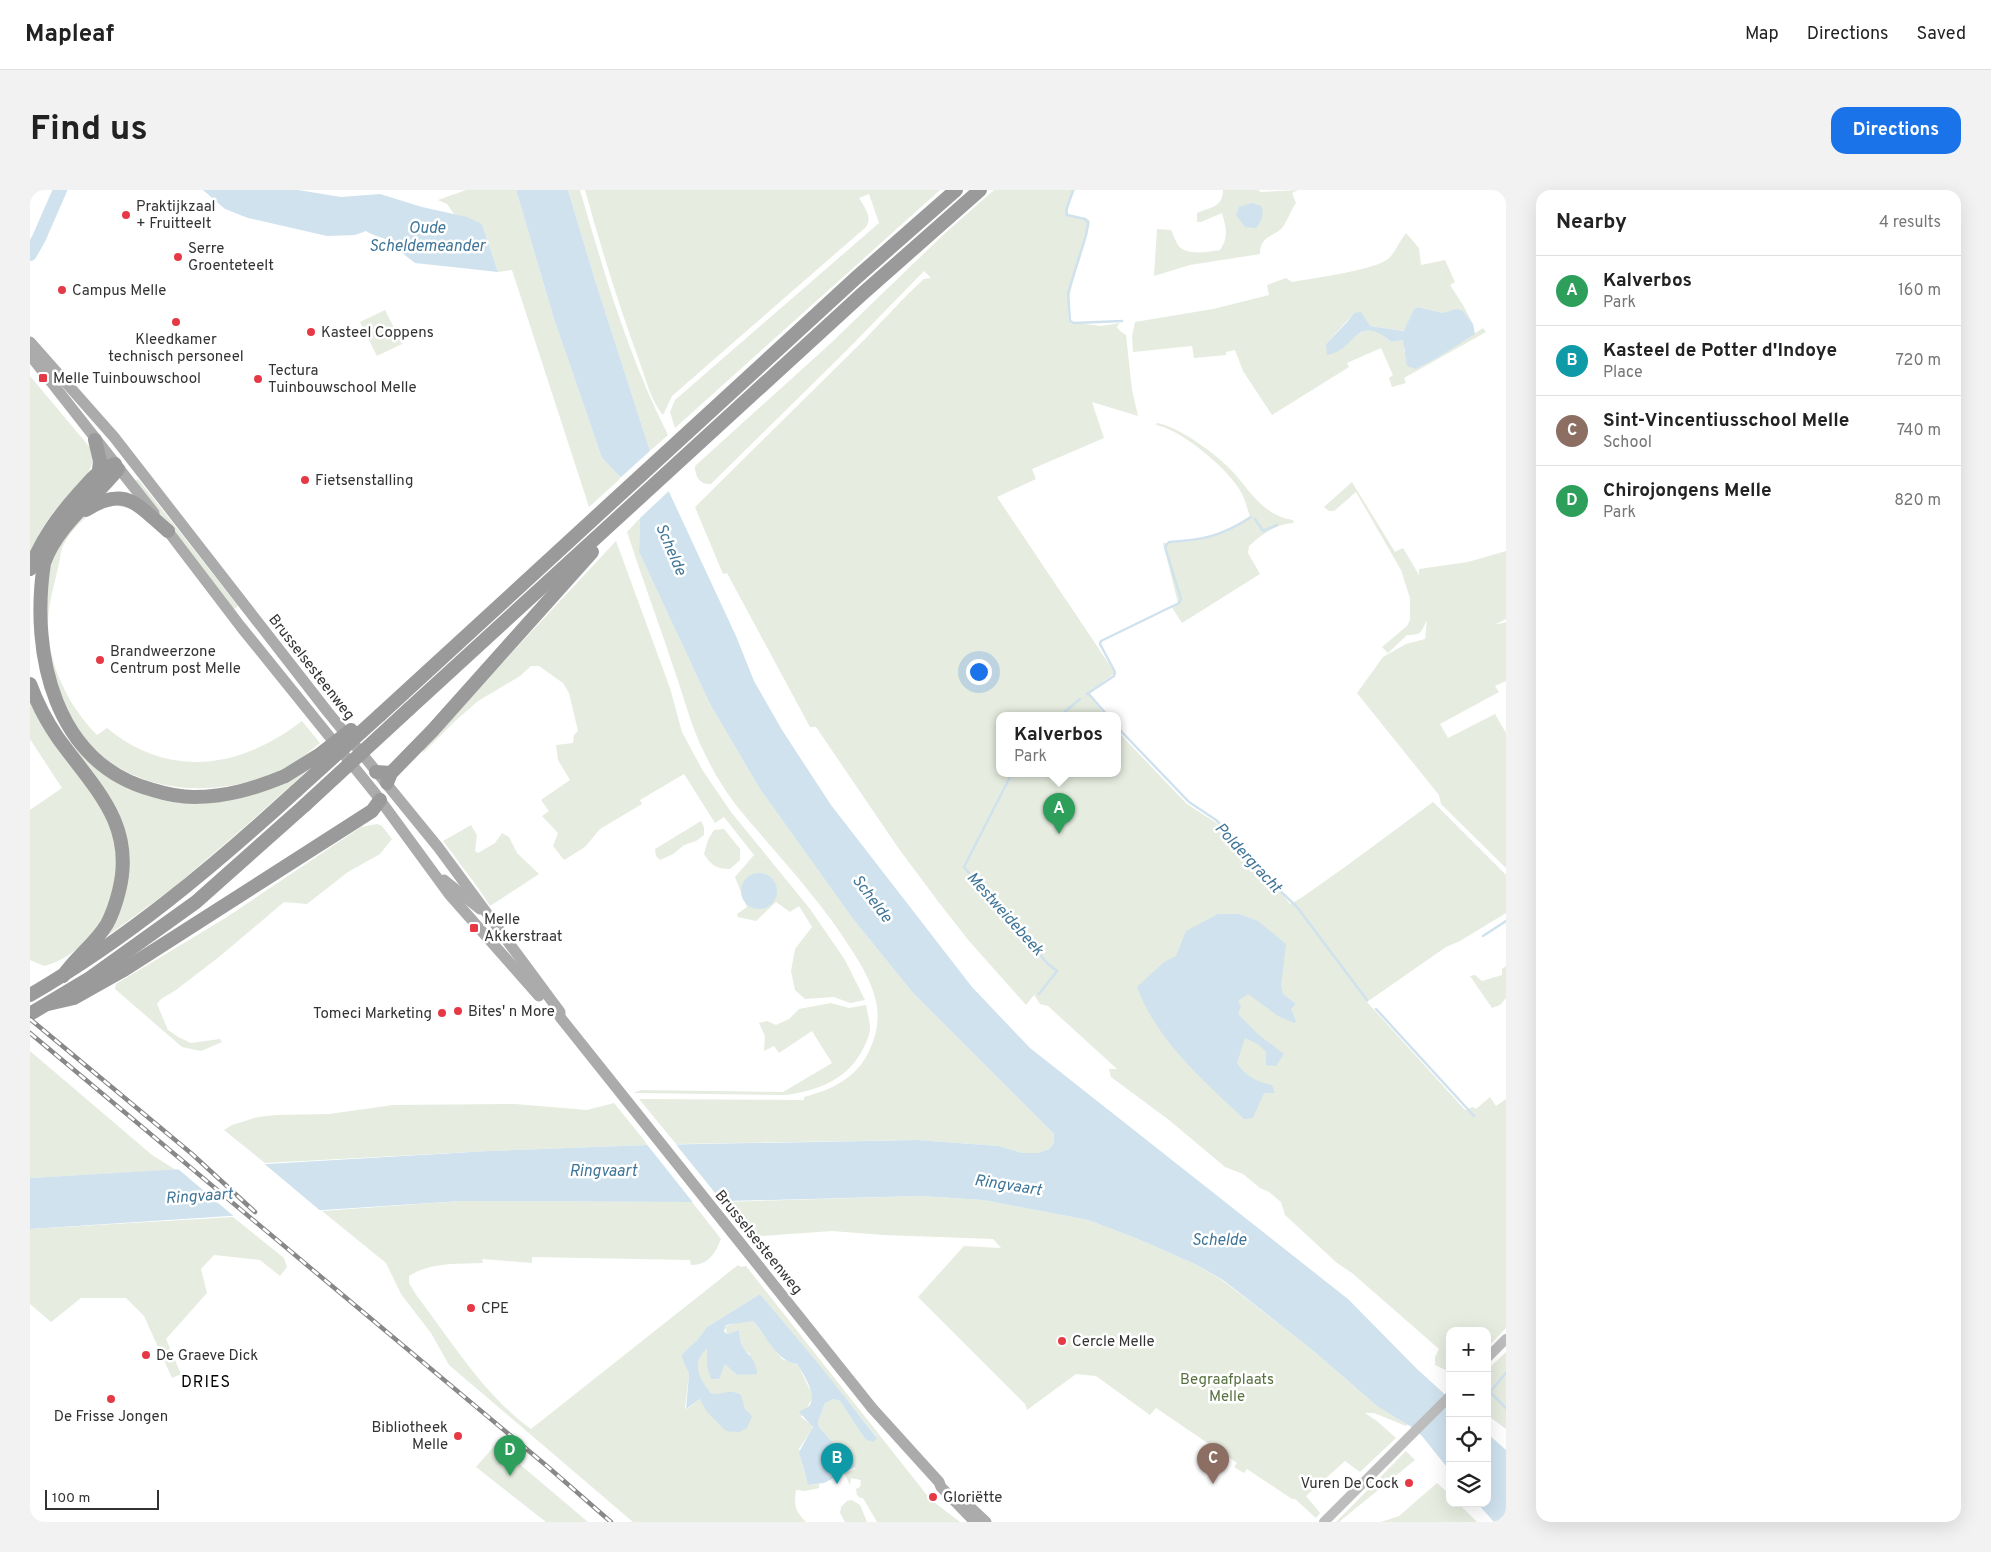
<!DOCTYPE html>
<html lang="en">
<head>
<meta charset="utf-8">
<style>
	body { margin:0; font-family:Overpass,sans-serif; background:#f2f2f2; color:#222 }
	.controls { position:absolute; right:15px; bottom:15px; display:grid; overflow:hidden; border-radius:10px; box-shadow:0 5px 20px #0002 }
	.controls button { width:45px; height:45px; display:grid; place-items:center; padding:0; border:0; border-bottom:1px solid #e0e0e0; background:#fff; color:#222; font:25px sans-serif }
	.scale { position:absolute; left:15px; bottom:12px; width:114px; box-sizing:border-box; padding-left:5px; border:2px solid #333; border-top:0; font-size:14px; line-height:18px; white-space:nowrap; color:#333; -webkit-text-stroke:4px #fff; paint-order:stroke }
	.you { position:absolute; left:948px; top:481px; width:18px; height:18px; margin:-12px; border:4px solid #fff; border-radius:50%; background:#1a73e8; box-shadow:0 0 0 8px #1a73e833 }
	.badge { display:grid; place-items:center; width:32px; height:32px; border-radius:50%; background:#1a73e8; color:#fff; font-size:16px; font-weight:700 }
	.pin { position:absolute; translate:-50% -41px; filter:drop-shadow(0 1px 2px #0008) }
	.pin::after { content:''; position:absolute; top:26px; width:18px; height:15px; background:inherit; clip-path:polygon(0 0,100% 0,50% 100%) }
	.popup { position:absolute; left:966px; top:522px; width:125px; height:65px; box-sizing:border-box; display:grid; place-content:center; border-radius:10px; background:#fff; filter:drop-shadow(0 1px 4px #0005); font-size:16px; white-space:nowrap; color:#767676 }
	.popup b { font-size:19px; color:#222 }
	.popup::after { content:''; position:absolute; left:50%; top:100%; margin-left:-10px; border:10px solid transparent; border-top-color:#fff }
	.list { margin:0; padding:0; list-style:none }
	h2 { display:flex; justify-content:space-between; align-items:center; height:65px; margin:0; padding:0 20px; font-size:21px }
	h2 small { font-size:16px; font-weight:400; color:#767676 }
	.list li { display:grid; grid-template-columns:32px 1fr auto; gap:15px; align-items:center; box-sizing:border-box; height:70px; padding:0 20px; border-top:1px solid #e0e0e0 }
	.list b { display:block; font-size:19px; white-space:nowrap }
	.list p { margin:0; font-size:16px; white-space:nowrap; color:#767676 }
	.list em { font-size:16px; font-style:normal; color:#767676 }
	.icon { flex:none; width:28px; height:28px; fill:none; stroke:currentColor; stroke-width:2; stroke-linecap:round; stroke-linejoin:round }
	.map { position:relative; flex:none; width:1476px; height:1332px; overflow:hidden; border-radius:15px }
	header { display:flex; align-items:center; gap:30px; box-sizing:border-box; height:70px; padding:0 25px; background:#fff; border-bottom:1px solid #e0e0e0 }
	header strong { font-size:24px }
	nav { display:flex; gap:28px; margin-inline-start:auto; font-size:18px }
	.intro { display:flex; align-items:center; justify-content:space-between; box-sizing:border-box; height:120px; padding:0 30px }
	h1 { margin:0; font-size:35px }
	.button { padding:12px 22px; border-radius:15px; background:#1a73e8; color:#fff; font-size:18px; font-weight:700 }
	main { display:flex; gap:30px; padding:0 30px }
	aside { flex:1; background:#fff; border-radius:15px; box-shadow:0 5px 20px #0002 }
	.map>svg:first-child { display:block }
	.green { fill:#e6ecdf }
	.water { fill:#cfe2ee }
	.pier { fill:#fff }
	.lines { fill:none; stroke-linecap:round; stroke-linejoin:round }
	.stream { stroke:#cfe2ee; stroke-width:2.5 }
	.river { stroke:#cfe2ee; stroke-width:14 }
	.secondary { stroke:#bdbdbd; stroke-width:10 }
	.primary { stroke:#ababab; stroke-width:11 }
	.motorway { stroke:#9a9a9a; stroke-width:14 }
	.rail-casing { stroke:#888; stroke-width:4.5 }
	.rail { stroke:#fff; stroke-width:2.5; stroke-dasharray:8; stroke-linecap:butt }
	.motorway-bridge { stroke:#9a9a9a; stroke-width:14 }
	.poi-dot { fill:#e63946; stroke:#fff; stroke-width:2 }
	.labels { text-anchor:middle; stroke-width:5; stroke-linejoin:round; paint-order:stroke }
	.poi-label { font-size:15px; fill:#333; stroke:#fff; text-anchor:start }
	.street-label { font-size:15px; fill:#333; stroke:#fff }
	.park-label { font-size:15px; fill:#56703f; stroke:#fff }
	.water-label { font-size:16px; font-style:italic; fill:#3f7597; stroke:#fff }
	.neighbourhood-label { font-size:16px; letter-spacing:1px; fill:#000; stroke:#fff }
</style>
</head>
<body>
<header>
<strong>Mapleaf</strong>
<nav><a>Map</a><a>Directions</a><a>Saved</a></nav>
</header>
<div class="intro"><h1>Find us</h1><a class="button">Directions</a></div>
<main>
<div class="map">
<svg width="1476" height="1332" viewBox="0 0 1476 1332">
	<rect width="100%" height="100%" fill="#fff"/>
	<g class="green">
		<polygon points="436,0 486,0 524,129 572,268 591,288 559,317 482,80 468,82 452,34 424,24 417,14 408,10"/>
		<path d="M538,0H550C574,83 599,168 638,245L620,261L565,90Z"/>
		<path d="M555,0H910L645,238L640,222L645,210L849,33L839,4L829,8C834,17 843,27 836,37L642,206L633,225C621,211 616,190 610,173C589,116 571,58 555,0Z"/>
		<path d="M964,0H1045L1038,17V26L1056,28L1060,31C1056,61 1033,104 1039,132L1071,136L1090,133L1087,137L1090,141L1096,145L1102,200L1108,226L1062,212L1074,248L1002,279L1006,289L967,307L1085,483L1058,503L1074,525H970V583H1088V542L1157,614L1191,636L1233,680L1260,714L1271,708L1315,677L1403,612L1476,685V723L1430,751L1416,757L1337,812L1435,920L1443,917L1446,919L1460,907L1466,916L1476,909V1138L1457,1158V1141H1420V1182L1405,1175V1167L1409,1159L1322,1083L1307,1073L1255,1025L1251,1012L1239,1002L1230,998L1213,984L1195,977L1139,930L1081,887L1079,879H1087L1018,816L1010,814L1004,805L996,815L939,751L907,710L869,659L786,537H780L697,383L693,384L665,317L834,150L878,104L894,89L901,88L894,81L817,160L681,294C669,295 665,286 665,276L801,153L913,45Z"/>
		<path d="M1193,0H1228L1231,2L1268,0L1262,3L1266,13C1261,20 1257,32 1252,38C1242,48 1230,46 1230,64L1160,75L1124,86L1127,39L1141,40C1143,44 1145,50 1148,55C1155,66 1178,62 1190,60C1199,47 1196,37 1192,23L1171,32H1167V23C1181,17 1193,17 1193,0Z"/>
		<path d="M1376,43L1389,58L1391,75L1415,70L1425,92L1420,95L1433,115L1443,134L1433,121L1413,123L1388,117L1384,119L1375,141L1340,136L1324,123L1296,154H1317L1323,148L1335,140H1339L1347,141L1361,152L1373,150L1375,154L1374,161L1386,179L1407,168L1453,138L1456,142L1374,188L1376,193L1362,197L1359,188L1363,185L1351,158L1317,173L1319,177L1242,225L1213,181L1205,160L1196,162V165L1164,168L1162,156L1103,162L1102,146L1105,132L1183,119L1239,105L1237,95L1256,88L1262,92C1283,88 1342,81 1358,69C1365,63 1370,50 1376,43Z"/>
		<polygon points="355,120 372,154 347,166 330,132"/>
		<path d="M0,186L62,260C69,283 36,307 23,323C13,335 6,350 0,364Z"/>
		<path d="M1127,233C1150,237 1189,266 1204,283C1222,304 1235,326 1263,330L1264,333C1245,334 1233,344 1219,356L1218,363L1230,384L1152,433L1141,416L1148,413L1133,353C1166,352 1192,345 1220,326C1217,319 1216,311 1212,304C1201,281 1151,239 1126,235Z"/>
		<polygon points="108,289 208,416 203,420 103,292"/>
		<path d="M1322,292L1365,362L1373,358L1389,385V379L1438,372L1476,361V429L1464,435L1476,432V491L1465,496L1469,502L1410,534L1418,548L1465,524L1476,543V678L1411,614L1409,605L1327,503L1353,467L1376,454L1395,449L1397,431C1390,441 1394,445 1377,445L1358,463L1352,457L1377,436L1380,430V408L1371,380L1326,302L1304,321H1299L1294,317Z"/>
		<path d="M88,312L102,319C96,318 88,315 82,316C61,318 38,341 31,361C29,379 23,395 20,413C11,461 34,511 67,545L77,538C140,590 211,578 272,531L290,553C281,560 272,568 262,574C196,610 110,609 55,551C50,545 46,536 41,529C35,519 24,508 20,497C17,487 19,459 18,448C17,429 15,409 16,391C17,371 42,331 59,321C67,316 79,315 88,312Z"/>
		<path d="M610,328L609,362L680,514L730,599L823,729L883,803L1024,944V953L1019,959L1008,963H992L969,956L887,950L646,954L609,909L774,910V907C801,900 827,888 839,861C846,847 849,832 847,817C844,796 832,776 821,759C789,708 748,666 710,620C697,604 685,585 676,566C663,542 656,514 647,488C631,439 613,391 597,342Z"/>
		<polygon points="586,351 640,498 652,542 673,581 701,622 780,719 815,770 835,810 820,813 804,807 775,809 765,800 761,781 765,759 782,737 769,716 760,722 746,712 726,731 708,727 707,724 717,717 705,687 724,665 694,627 685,633 654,584 610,610 612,614 570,639 555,657 534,670 523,656 528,643 512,626 519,621 511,610 540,590 528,570 526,555 543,553 544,545 548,541 539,503 533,493 509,476 501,476 490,486 448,511 424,532 394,562 392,559"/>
		<path d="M0,509C15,532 31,556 46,579C62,604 79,627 86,656C92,677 80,719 68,736C56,754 35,771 14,776L0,770V620L32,598L0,549Z"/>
		<polygon points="30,539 46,559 65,577 163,611 278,576 278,580 218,634 142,699 73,749 99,668"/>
		<polygon points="671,631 674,637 674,645 666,651 654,655 643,664 630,670 626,666 625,659"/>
		<polygon points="347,634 352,636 362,649 350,664 318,682 277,714 254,712 189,767 146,800 131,809 127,814 138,840 150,848 161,853 190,849 192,852 171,861 152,857 85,799 86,794 197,727 331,637"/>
		<polygon points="441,635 447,645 445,661 448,663 465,653 472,643 479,647 487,663 509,684 460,716 449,699 413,651"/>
		<path d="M694,639L710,659V670L700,679C686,679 681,675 674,664L678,650L684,640Z"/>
		<polygon points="1476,776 1476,808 1470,815 1462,818 1440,786 1445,785 1452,791 1472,785 1472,779"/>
		<path d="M801,813L819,818L836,815C837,822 840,830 840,838C840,844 837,851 834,857C819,889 788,901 755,905L603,903L611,900L753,902L802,873L782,841L749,863L744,856L734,861L735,846L729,833L737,831L746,835L759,829L769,819Z"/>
		<polygon points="0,861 122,965 146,980 0,988"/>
		<polygon points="584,913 618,955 459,961 235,973 194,940 202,935 228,927 246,925 299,924 363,915 485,914 557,920"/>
		<polygon points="890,1006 953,1010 1058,1030 1108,1049 1167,1075 1192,1090 1280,1158 1347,1216 1378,1234 1376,1236 1344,1223 1335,1223 1347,1231 1366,1248 1330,1282 1315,1271 1276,1306 1290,1323 1286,1328 1265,1309 1262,1309 1217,1279 1214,1283 1204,1277 1207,1273 1126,1218 1120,1225 1066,1186 1046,1184 997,1220 995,1214 888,1107 934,1056 971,1058 963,1049 854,1045 802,1041 718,1047 716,1042 692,1012"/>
		<path d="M431,1011L662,1012L691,1049C685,1064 678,1075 661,1075L660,1070L502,1067V1073L452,1069L453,1073C427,1074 400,1072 379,1086V1093L387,1106C422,1152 454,1205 501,1239L708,1075L711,1077L716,1076L900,1309L930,1332H847L833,1308H830L827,1305L826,1299L830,1297L831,1290L821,1288L820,1295L814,1283L825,1279L824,1274L818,1270L789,1237L788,1232L795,1213L804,1209L810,1211L835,1249L846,1246L730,1104L677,1137L668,1149L652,1164L659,1184L655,1218L657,1219L670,1209L715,1219L708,1203C698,1200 690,1207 681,1203C670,1190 659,1171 677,1159V1176L688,1190L695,1174L707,1185L720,1164C711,1160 711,1149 709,1140L697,1144L695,1136L720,1130L723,1131L752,1169L768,1175L781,1202L782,1209L771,1227L782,1235V1239L769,1259C771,1268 775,1289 779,1295L789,1294V1298L775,1301L766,1300C764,1317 765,1320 776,1332H603L419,1175L401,1143L371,1104L356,1073L292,1021Z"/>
		<polygon points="203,1027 254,1068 257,1077 250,1086 230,1070 184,1065 171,1079 177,1103 136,1149 151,1184 142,1188 114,1126 96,1108 51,1108 21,1132 0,1114 0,1039"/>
		<polygon points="1476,1162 1476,1239 1457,1225 1457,1180"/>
		<polygon points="466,1254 558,1332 516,1332 446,1277"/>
		<polygon points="1376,1261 1385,1270 1309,1332 1306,1332"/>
		<polygon points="1407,1293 1420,1305 1420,1313 1428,1313 1447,1332 1351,1332 1369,1326"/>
		<polygon points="822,1310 830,1315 837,1332 815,1332 810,1323 811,1317 817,1311"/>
	</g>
	<g class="water">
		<path d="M173,0H268L311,7L350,4L392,17L437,27L452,34L468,82L385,73L371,62L366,52C358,50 342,45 336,41L325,45L297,46L218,28L195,19Z"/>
		<polygon points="486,0 538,0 565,90 620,261 706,446 724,491 752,540 801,615 942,797 1000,858 1318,1109 1387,1179 1420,1209 1420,1281 1392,1246 1380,1236 1347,1216 1280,1158 1193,1090 1167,1075 1108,1049 1058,1030 953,1010 890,1006 662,1012 431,1011 0,1039 0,988 459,961 618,955 887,950 969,956 992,963 1008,963 1019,959 1024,953 1024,944 883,803 823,729 730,599 680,514 609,362 610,328 592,289 572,268 524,129"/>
		<path d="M1222,13L1231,16C1235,24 1231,32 1226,38L1215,37L1206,25L1209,17Z"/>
		<path d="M1388,117L1413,123L1427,119L1433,121L1443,134L1445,144L1407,168L1386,179L1377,176L1373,150L1361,152C1326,121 1326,161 1297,165L1296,154L1317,132L1324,123L1331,122L1340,136L1374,141L1384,119Z"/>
		<circle cx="729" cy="701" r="18"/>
		<path d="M1188,724H1209L1228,731L1256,754L1251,796L1253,804L1266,814L1261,819L1266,831L1264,833L1248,826L1218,804L1208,811L1211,816L1208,824L1229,845L1254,864L1246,876L1236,875V862L1228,854L1215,848L1207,873C1215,886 1227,892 1242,895L1245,903H1234L1223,928L1214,929C1173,890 1127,851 1107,797L1134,772L1146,766L1156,741Z"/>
		<path d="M730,1104L791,1177L847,1248L843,1252L835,1249L810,1211L804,1209L795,1213L788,1232L789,1237L818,1270L824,1273L825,1277L794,1293L778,1295L769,1262L783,1237L769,1222C772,1219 776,1219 779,1216C788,1206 773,1183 767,1174C747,1172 736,1145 723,1131L696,1135L694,1141L697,1144L709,1140C710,1144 710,1148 711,1152C714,1164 727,1167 727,1184L707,1185L695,1174L689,1189H681L677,1176V1159C660,1172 670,1190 681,1203C693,1207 699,1197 711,1205L715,1219L722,1226L717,1238L709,1242L696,1241L677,1222L670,1209L656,1219L659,1184L652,1167V1164L668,1149L677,1137Z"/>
		<polygon points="1457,1243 1476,1260 1476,1332 1464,1332 1447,1313 1457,1313"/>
	</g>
	<g class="pier">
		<polygon points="622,259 641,299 608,330 589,289"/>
		<polygon points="615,952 644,952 694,1014 665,1015"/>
		<polygon points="231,971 293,1023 207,1029 147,978"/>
	</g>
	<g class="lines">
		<g class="stream">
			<polyline points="1043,0 1036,21 1037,25 1055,29 1058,33 1056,45 1038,103 1040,131 1044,133 1092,131"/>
			<polyline points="1225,329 1233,341 1247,335"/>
			<polyline points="1058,503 1077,525"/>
			<path d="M1057,504L1084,486L1085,482L1070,454L1071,451L1149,413L1151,409L1135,357L1139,352C1173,350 1192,346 1221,327"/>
			<polyline points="1031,525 1050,509"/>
			<polyline points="1088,538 1159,612 1186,630 1214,657 1244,695 1267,717 1337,810"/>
			<polyline points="982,583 934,677 1018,774 1027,781 1009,804"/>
			<polyline points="1453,746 1476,731"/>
			<polyline points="1346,819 1444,926"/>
			<polyline points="1476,1183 1460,1202 1476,1218"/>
		</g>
		<polyline class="river" points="0,64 9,48 30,0"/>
		<g class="secondary">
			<polyline points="1457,1168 1476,1149"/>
			<polyline points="1294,1332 1420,1206"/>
		</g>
		<g class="primary">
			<polyline points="0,152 84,247 297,521 408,657 530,822 530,827 842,1218 909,1292 911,1297 945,1332"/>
			<polyline points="0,165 124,323"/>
			<polyline points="134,336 211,437 345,603 419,704 509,806"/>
			<polyline points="414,690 450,719"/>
			<polyline points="941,1318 956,1332"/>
		</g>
		<g class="motorway">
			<polyline points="65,250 70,271 69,280"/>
			<path d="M88,279C63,310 28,335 14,373C0,465 25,574 123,600C136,604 151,607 164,607C197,607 226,598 255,586"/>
			<path d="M56,320C96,294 108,316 138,341"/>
			<path d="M0,379C13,347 26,329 49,303C61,290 67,280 85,274"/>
			<path d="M0,494C7,513 17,532 28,548C64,598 106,634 89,701C86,713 83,723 77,734C65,754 46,767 33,786"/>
			<polyline points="379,519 831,105 950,0"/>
			<polyline points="350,525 827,87 926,0"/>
			<polyline points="346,582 361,583"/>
			<polyline points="357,593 361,583 403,540 562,362"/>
			<path d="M0,805C97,749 183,677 266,601"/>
			<polyline points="18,814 44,808 92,781 342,621 350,610"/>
			<polyline points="0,824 60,788 166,712 275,615"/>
		</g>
		<g class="rail-casing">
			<g id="rail">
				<polyline points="0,829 162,964 225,1022"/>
				<polyline points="0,843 518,1277 581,1332"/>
			</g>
		</g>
		<use href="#rail" class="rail"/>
		<g class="motorway-bridge">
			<polyline points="255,586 289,565 321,540"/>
			<polyline points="266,601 350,525"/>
			<polyline points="275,615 379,519"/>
		</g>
	</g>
	<g class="poi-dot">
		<circle cx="96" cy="25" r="5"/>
		<circle cx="148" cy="67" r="5"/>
		<circle cx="32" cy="100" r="5"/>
		<circle cx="146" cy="132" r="5"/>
		<circle cx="281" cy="142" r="5"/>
		<rect x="8" y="183" width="10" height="10" rx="2.5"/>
		<circle cx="228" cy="189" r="5"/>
		<circle cx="275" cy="290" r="5"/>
		<circle cx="70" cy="470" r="5"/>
		<rect x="439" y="733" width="10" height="10" rx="2.5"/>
		<circle cx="428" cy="821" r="5"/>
		<circle cx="412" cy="823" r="5"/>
		<circle cx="441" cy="1118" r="5"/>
		<circle cx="1032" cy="1151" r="5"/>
		<circle cx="116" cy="1165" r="5"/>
		<circle cx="81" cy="1209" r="5"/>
		<circle cx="428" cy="1246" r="5"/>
		<circle cx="1379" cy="1293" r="5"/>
		<circle cx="903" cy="1307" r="5"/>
	</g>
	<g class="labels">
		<g class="poi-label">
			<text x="106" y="21">Praktijkzaal<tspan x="106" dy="17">+ Fruitteelt</tspan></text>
			<text x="158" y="63">Serre<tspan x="158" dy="17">Groenteteelt</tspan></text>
			<text x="42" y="105">Campus Melle</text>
			<text x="291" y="147">Kasteel Coppens</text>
			<text x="146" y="154" text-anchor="middle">Kleedkamer<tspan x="146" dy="17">technisch personeel</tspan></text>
			<text x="238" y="185">Tectura<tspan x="238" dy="17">Tuinbouwschool Melle</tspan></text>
			<text x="23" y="193">Melle Tuinbouwschool</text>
			<text x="285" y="295">Fietsenstalling</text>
			<text x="80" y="466">Brandweerzone<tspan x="80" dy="17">Centrum post Melle</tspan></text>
			<text x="454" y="734">Melle<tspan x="454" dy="17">Akkerstraat</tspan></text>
			<text x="438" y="826">Bites' n More</text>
			<text x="402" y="828" text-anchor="end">Tomeci Marketing</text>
			<text x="451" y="1123">CPE</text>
			<text x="1042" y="1156">Cercle Melle</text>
			<text x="126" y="1170">De Graeve Dick</text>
			<text x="81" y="1231" text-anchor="middle">De Frisse Jongen</text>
			<text x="418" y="1242" text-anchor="end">Bibliotheek<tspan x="418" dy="17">Melle</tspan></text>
			<text x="1369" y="1298" text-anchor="end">Vuren De Cock</text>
			<text x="913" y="1312">Gloriëtte</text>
		</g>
		<g class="street-label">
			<text transform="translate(282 477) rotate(52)" y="5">Brusselsesteenweg</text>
			<text transform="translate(729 1052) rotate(51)" y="5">Brusselsesteenweg</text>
		</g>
		<g class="park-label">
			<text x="1197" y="1194">Begraafplaats<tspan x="1197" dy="17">Melle</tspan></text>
		</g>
		<g class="water-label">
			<text x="397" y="43">Oude<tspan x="397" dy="18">Scheldemeander</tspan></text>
			<text transform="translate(642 359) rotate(67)" y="6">Schelde</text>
			<text transform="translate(1219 667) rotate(47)" y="6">Poldergracht</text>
			<text transform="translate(843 708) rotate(53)" y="6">Schelde</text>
			<text transform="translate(976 723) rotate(48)" y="6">Mestweidebeek</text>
			<text x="573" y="986">Ringvaart</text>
			<text transform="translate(978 994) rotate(9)" y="6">Ringvaart</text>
			<text transform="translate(169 1005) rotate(-4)" y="6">Ringvaart</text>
			<text x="1189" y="1055">Schelde</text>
		</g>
		<g class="neighbourhood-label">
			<text x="176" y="1197">DRIES</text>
		</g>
	</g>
</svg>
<div class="controls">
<button>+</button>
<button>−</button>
<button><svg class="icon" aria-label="locate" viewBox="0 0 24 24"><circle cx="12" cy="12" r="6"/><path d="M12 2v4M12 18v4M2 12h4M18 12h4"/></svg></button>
<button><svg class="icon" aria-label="layers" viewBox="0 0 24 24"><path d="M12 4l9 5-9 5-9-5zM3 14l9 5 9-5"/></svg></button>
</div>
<div class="scale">100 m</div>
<div class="you"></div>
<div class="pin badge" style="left:1029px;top:644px;background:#2e9e5b">A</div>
<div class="popup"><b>Kalverbos</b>Park</div>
<div class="pin badge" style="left:807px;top:1294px;background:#0f9aa8">B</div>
<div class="pin badge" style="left:1183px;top:1294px;background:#8d6e63">C</div>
<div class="pin badge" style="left:480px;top:1286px;background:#2e9e5b">D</div>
</div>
<aside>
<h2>Nearby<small>4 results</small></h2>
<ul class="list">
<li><span class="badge" style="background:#2e9e5b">A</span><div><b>Kalverbos</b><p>Park</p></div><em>160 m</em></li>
<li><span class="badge" style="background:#0f9aa8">B</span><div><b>Kasteel de Potter d'Indoye</b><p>Place</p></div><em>720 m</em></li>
<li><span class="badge" style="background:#8d6e63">C</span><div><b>Sint-Vincentiusschool Melle</b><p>School</p></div><em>740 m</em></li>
<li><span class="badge" style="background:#2e9e5b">D</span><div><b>Chirojongens Melle</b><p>Park</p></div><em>820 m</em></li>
</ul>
</aside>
</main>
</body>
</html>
